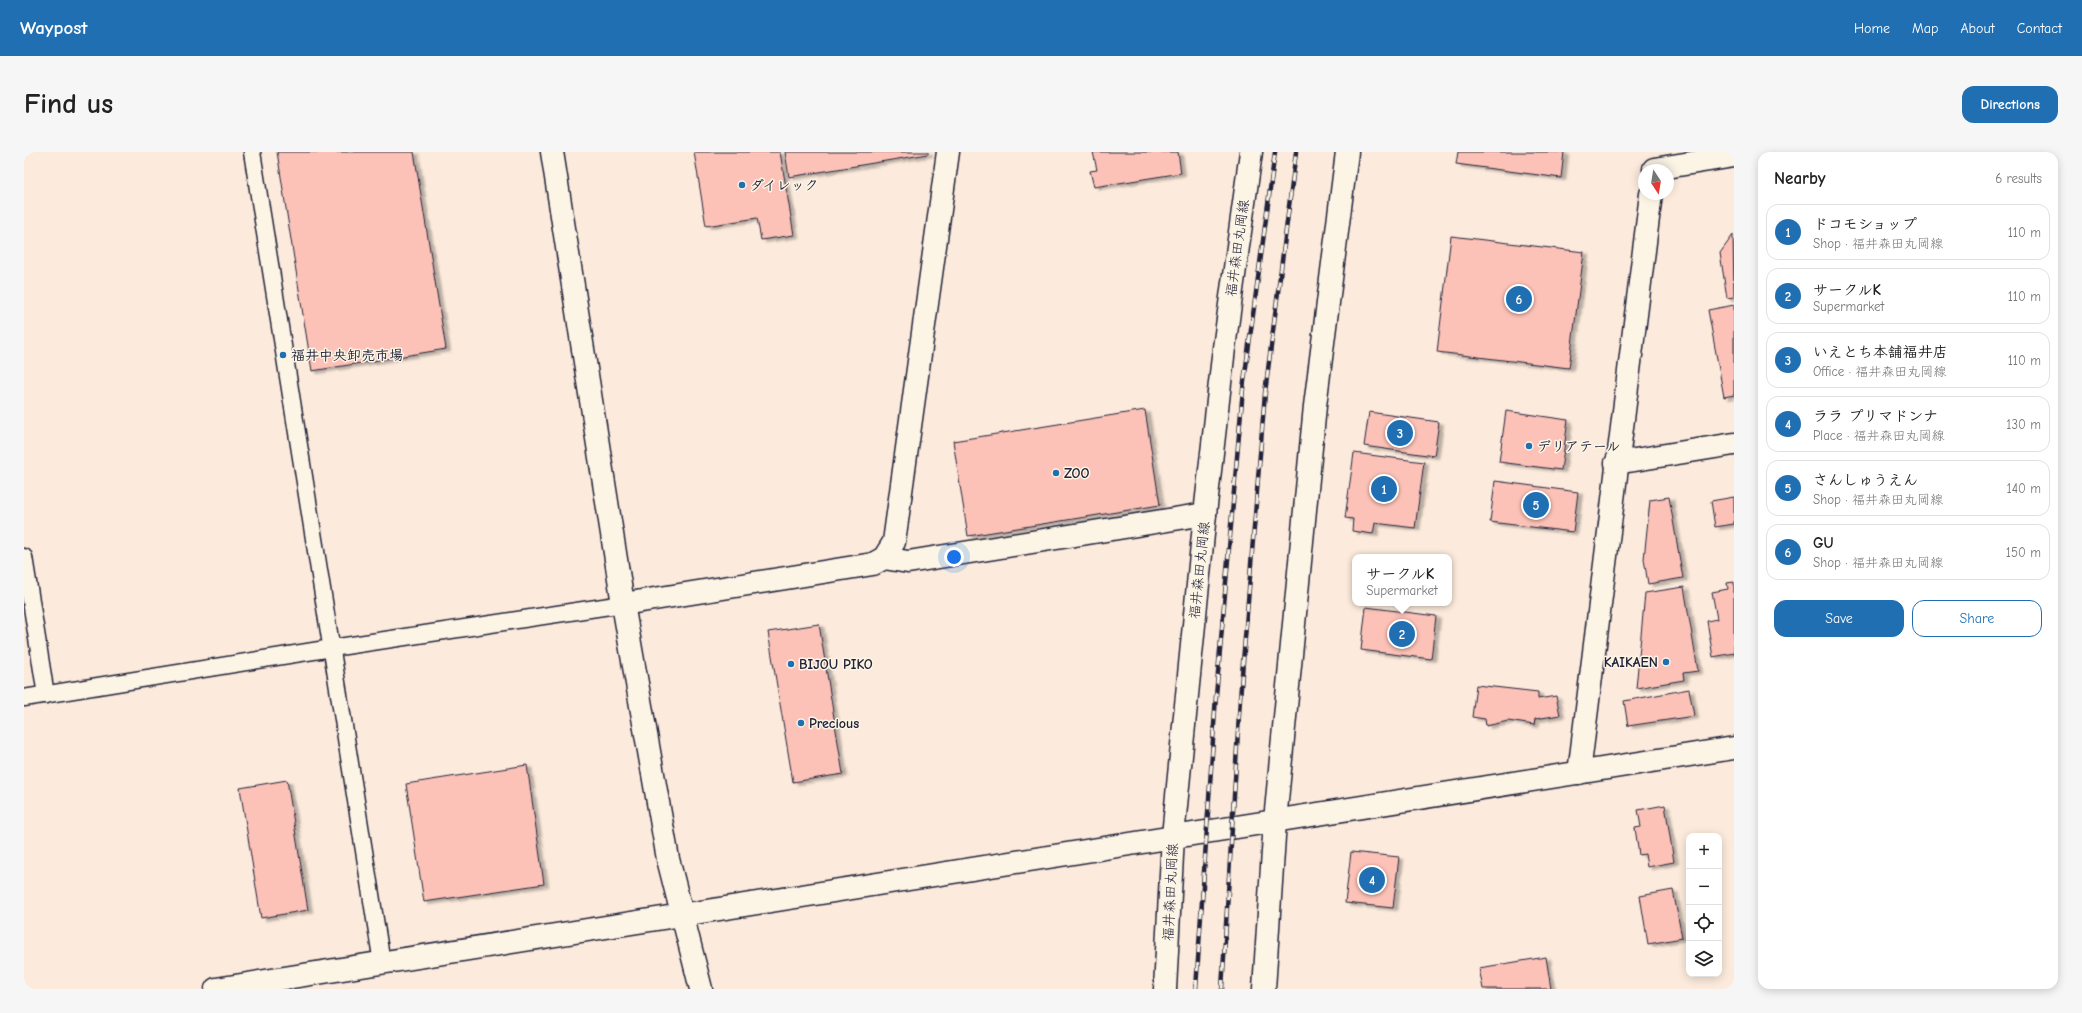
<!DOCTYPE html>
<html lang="en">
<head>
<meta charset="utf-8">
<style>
	body { margin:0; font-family:"Comic Neue","Klee One",sans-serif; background:#f6f6f6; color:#222 }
	.controls { position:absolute; right:12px; bottom:12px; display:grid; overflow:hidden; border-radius:8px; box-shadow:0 2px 10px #0003 }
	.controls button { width:36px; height:36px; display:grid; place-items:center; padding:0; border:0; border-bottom:1px solid #e0e0e0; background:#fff; color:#222; font:20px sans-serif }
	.compass { position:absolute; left:1614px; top:12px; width:36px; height:36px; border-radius:50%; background:#fff; box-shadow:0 2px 10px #0003; rotate:168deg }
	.you { position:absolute; left:930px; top:405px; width:14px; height:14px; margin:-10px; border:3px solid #fff; border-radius:50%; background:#1a73e8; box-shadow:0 0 0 6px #1a73e833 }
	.badge { display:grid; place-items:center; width:26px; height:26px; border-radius:50%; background:#1f6fb2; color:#fff; font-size:13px; font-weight:700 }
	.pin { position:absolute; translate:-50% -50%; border:2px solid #fff; box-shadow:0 1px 4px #0006 }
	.popup { position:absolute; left:1328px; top:402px; width:100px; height:52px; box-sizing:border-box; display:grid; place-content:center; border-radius:8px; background:#fff; filter:drop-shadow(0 1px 3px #0005); font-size:13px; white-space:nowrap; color:#767676 }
	.popup b { font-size:15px; color:#222 }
	.popup::after { content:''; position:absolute; left:50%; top:100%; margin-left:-8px; border:8px solid transparent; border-top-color:#fff }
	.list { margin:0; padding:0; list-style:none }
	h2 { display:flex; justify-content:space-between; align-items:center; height:52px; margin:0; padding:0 16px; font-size:17px }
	h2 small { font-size:13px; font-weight:400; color:#767676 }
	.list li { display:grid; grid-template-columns:26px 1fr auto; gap:12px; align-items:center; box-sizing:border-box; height:56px; margin:0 8px 8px; padding:0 8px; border:1px solid #e0e0e0; border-radius:12px }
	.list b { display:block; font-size:15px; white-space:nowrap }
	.list p { margin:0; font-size:13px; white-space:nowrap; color:#767676 }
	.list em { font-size:13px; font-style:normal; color:#767676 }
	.actions { display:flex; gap:8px; padding:12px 16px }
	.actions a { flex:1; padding:9px 0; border:1px solid #1f6fb2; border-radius:12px; text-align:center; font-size:14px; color:#1f6fb2 }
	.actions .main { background:#1f6fb2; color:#fff }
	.icon { flex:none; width:22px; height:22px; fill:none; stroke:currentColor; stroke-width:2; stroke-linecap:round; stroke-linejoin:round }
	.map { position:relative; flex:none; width:1710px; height:837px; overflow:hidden; border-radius:12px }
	header { display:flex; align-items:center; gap:24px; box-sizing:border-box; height:56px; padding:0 20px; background:#1f6fb2; color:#fff }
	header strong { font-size:19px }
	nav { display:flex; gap:22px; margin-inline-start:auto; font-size:14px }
	.intro { display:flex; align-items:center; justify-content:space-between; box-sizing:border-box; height:96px; padding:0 24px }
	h1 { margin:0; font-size:28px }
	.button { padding:10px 18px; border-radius:12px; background:#1f6fb2; color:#fff; font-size:14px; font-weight:700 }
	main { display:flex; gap:24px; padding:0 24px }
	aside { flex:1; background:#fff; border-radius:12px; box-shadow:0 2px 10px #0003 }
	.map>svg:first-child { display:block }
	.building { fill:#fdc2b7; stroke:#22223b; filter:url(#shadow) }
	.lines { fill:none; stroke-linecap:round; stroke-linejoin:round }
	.service-casing { stroke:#22223b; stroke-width:19 }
	.minor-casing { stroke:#22223b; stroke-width:25 }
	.tertiary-casing { stroke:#22223b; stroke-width:25 }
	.secondary-casing { stroke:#22223b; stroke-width:25 }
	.service { stroke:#fcf5e5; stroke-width:16 }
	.minor { stroke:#fcf5e5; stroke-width:22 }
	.tertiary { stroke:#fcf5e5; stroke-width:22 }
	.secondary { stroke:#fcf5e5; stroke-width:22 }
	.rail-casing { stroke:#22223b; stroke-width:4.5 }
	.rail { stroke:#fcf5e5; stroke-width:3; stroke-dasharray:9; stroke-linecap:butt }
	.poi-dot { fill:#1f6fb2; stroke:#fcf5e5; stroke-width:1.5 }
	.labels { text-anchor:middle; stroke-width:3; stroke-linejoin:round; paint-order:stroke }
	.poi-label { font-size:14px; font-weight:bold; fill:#22223b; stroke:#fcf5e5; text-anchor:start }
	.street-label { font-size:14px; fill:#22223b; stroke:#fcf5e5 }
</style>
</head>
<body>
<header>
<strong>Waypost</strong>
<nav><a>Home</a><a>Map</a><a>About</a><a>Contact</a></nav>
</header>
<div class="intro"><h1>Find us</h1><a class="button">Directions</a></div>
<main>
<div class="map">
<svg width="1710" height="837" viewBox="0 0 1710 837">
	<defs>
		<filter id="shadow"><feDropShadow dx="4.5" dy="2.5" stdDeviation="1" flood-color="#0004"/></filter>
	</defs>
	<rect width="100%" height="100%" fill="#fcebdc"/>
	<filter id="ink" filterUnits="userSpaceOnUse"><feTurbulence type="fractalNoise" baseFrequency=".025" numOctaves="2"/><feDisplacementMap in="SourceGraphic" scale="8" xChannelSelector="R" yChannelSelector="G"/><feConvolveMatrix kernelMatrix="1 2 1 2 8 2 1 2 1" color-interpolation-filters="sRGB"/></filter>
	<g filter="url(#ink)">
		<g class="building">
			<polygon points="253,0 390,0 422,197 288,219"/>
			<polygon points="670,0 756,0 770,83 737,88 733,66 682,74"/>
			<polygon points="761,0 904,0 904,2 765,25"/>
			<polygon points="1069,0 1154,0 1157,21 1070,35 1066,19 1073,18"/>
			<polygon points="1434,0 1540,0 1537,26 1432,12"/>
			<polygon points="1709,83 1710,145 1703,146 1696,101"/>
			<polygon points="1427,84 1560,100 1545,216 1413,200"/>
			<polygon points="1710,153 1710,243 1700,245 1684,158"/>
			<polygon points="1121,258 1136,353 944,384 929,289"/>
			<polygon points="1482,259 1544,268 1537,318 1475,310"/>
			<polygon points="1345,260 1415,270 1410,304 1340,294"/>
			<polygon points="1330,301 1400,310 1391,376 1351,371 1349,382 1328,379 1329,367 1321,366"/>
			<polygon points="1471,329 1554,340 1549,380 1466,370"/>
			<polygon points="1645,345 1659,426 1624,432 1620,407 1626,348"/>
			<polygon points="1710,345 1710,372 1691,375 1687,349"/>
			<polygon points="1710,430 1710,501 1689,505 1683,469 1693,467 1688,440 1704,437 1703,431"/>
			<polygon points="1660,435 1674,519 1659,521 1660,528 1612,536 1621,441"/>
			<polygon points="1342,455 1412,464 1407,507 1337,498"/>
			<polygon points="795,472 819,622 769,630 744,480"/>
			<polygon points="1452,533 1514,540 1514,547 1532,544 1536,563 1511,567 1510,573 1484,569 1462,574 1461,567 1448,565"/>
			<polygon points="1665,537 1670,564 1604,574 1600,549"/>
			<polygon points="503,613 520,732 400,750 382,632"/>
			<polygon points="263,628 284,758 237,766 216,636"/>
			<polygon points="1641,653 1650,710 1623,715 1621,702 1615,703 1611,676 1617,675 1614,658"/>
			<polygon points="1327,700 1375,705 1369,756 1321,751"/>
			<polygon points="1649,738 1658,786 1624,792 1616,744"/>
			<polygon points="1522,805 1527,837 1459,837 1455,816"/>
		</g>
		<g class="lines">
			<g class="service-casing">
				<g id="service">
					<polyline points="228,0 358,811"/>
					<polyline points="0,405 22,543"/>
					<polyline points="0,546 308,496 599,452"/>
				</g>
			</g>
			<g class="minor-casing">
				<g id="minor">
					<polyline points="1630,17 1710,4"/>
					<polyline points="1592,311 1710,292"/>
					<polyline points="860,406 884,410 1181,362"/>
					<polyline points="599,452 849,412 860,406 870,390 924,0"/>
					<polyline points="1555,621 1627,42"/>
				</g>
			</g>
			<g class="tertiary-casing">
				<g id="tertiary">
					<polyline points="528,0 599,452 644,707 677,837"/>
					<polyline points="192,837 1710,596"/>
				</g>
			</g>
			<g class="secondary-casing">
				<g id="secondary">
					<polyline points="1141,837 1149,684 1181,362 1200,196 1227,0"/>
					<polyline points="1240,837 1251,669 1291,254 1323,0"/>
				</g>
			</g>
			<use href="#service" class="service"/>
			<use href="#minor" class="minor"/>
			<use href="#tertiary" class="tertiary"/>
			<use href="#secondary" class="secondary"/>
			<g class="rail-casing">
				<g id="rail">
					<polyline points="1172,837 1192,544 1219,237 1251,0"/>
					<polyline points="1198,837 1216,547 1241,241 1272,0"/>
				</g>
			</g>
			<use href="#rail" class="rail"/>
		</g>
	</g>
	<g class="poi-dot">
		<circle cx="718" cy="33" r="4"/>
		<circle cx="259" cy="203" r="4"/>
		<circle cx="1505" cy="294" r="4"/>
		<circle cx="1032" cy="321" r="4"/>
		<circle cx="1642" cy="510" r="4"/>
		<circle cx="767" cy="512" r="4"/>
		<circle cx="777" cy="571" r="4"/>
	</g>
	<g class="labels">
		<g class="poi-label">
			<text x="726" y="38">ダイレック</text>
			<text x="267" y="208">福井中央卸売市場</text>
			<text x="1513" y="299">デリアテール</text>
			<text x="1040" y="326">ZOO</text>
			<text x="1634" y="515" text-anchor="end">KAIKAEN</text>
			<text x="775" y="517">BIJOU PIKO</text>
			<text x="785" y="576">Precious</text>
		</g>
		<g class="street-label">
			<text transform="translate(1213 96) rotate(-82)" y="5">福井森田丸岡線</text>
			<text transform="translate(1175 418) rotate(-84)" y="5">福井森田丸岡線</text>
			<text transform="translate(1146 740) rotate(-87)" y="5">福井森田丸岡線</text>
		</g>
	</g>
</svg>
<div class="controls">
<button>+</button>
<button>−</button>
<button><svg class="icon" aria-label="locate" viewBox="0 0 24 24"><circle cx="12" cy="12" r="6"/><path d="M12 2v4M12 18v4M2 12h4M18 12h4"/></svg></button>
<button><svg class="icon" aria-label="layers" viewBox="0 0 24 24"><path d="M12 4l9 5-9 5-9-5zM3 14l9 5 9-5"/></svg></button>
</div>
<svg class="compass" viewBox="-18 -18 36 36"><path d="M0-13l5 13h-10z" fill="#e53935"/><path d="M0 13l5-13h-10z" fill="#767676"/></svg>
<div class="you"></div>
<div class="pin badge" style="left:1360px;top:337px">1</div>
<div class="pin badge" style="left:1378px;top:482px">2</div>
<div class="popup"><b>サークルK</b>Supermarket</div>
<div class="pin badge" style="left:1376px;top:281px">3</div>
<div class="pin badge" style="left:1348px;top:728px">4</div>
<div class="pin badge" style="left:1512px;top:353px">5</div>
<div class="pin badge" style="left:1495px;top:147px">6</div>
</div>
<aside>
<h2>Nearby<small>6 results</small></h2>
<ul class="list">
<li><span class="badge">1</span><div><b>ドコモショップ</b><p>Shop · 福井森田丸岡線</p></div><em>110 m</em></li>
<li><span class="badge">2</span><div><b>サークルK</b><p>Supermarket</p></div><em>110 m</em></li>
<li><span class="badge">3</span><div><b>いえとち本舗福井店</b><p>Office · 福井森田丸岡線</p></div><em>110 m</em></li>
<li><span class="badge">4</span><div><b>ララ プリマドンナ</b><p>Place · 福井森田丸岡線</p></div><em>130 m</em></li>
<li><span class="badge">5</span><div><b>さんしゅうえん</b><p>Shop · 福井森田丸岡線</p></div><em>140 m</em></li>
<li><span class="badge">6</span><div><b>GU</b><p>Shop · 福井森田丸岡線</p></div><em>150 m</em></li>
</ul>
<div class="actions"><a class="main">Save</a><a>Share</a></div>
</aside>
</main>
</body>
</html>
